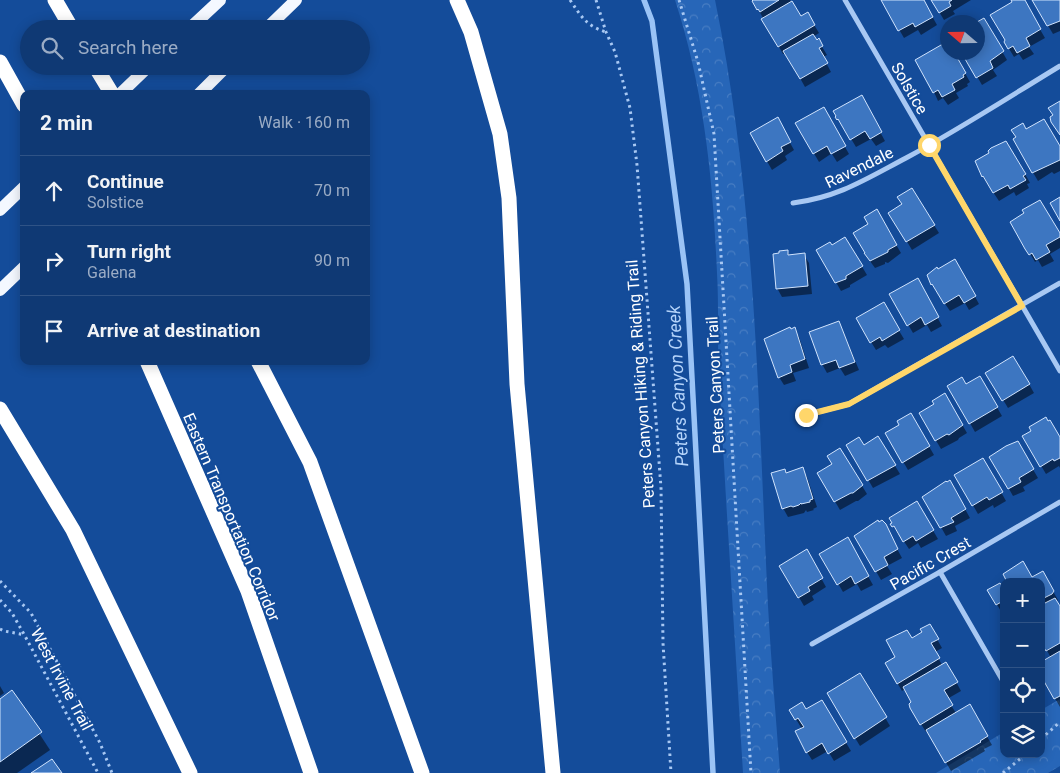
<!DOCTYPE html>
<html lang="en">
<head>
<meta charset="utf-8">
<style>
	body { margin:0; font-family:Roboto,sans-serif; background:#184079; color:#f1f3f6 }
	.controls { position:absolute; right:15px; bottom:15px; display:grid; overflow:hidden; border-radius:10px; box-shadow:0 2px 12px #0003 }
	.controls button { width:45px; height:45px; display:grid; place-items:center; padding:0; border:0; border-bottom:1px solid #2f5386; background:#0f3974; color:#f1f3f6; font:25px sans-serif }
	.compass { position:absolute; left:940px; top:15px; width:45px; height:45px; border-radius:50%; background:#0f3974; box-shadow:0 2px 12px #0003; rotate:290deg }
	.stop { position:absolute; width:15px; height:15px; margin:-11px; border:4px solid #ffd66a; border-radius:50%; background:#fff }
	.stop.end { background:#ffd66a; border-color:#fff; box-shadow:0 1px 5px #0008 }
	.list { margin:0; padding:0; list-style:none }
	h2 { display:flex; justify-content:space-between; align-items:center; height:65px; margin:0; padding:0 20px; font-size:21px }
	h2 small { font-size:16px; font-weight:400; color:#9bacc5 }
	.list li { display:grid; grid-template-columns:32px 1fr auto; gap:15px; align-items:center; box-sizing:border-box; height:70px; padding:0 20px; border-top:1px solid #2f5386 }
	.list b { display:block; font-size:19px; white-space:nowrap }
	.list p { margin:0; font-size:16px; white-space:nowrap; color:#9bacc5 }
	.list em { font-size:16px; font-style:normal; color:#9bacc5 }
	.icon { flex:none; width:28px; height:28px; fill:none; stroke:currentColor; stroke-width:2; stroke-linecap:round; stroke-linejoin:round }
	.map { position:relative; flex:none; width:1060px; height:773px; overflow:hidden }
	.search { position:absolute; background:#0f3974; box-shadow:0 2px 12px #0003; left:20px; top:20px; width:350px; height:55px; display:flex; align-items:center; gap:12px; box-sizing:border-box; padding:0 18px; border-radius:28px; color:#9bacc5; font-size:19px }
	.panel { position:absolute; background:#0f3974; box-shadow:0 2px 12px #0003; left:20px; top:90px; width:350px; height:275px; border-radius:10px }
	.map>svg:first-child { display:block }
	.forest { fill:url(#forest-crowns) }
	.shadow { fill:#0007 }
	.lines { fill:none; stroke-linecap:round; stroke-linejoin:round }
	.stream { stroke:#9ac3f6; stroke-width:5.5 }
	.building { fill:#3d76c1; stroke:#d0e3fd }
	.path { stroke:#a8c8f3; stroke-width:3; stroke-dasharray:2.5 4; stroke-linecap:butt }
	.minor { stroke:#a8c8f3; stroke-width:5 }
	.primary { stroke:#f4f8ff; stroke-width:12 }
	.motorway { stroke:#fff; stroke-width:15 }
	.route { stroke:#ffd66a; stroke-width:6 }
	.labels { text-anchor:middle; stroke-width:4; stroke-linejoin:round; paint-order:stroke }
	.street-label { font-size:16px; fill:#fff; stroke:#144c9a }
	.water-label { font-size:18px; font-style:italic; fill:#b4d3fa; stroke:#144c9a }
</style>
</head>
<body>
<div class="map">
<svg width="1060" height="773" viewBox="0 0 1060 773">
	<defs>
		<pattern id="forest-crowns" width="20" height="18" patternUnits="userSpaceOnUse" patternTransform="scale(1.25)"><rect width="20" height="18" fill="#2766b8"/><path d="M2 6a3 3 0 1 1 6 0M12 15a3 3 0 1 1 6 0" fill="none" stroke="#477dc3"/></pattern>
	</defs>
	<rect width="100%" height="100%" fill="#144c9a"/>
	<g class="forest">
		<path d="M675,0H715C756,199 758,403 768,606C771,661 776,717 780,773H743C735,640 726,508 719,375C717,341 719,307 717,273C713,180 704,89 675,0Z"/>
		<polygon points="1060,699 1060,766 1048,773 936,773 1004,732 1004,754 1041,754 1041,710"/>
	</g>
	<g class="shadow">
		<polygon points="753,0 790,0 800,17 807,13 819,33 813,37 816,42 818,40 827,55 823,57 831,72 805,87 786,53 783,54"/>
		<polygon points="882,0 923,0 937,25 921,35 918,30 904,38"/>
		<polygon points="932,0 971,0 953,11 955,14 944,20"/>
		<polygon points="1012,0 1023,0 1045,38 1029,47 1034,54 1023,60 1019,54 1014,57 1005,42 1014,3"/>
		<polygon points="1033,0 1060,0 1060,31 1053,34"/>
		<polygon points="984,20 1007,60 993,70 997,76 982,85 963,52 978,52 978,24"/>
		<polygon points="948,52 953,52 970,82 967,84 968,86 956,93 959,98 948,105 943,98 938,101 934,92"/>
		<polygon points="861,97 885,141 876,146 871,139 856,147 844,127 842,127 843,126 839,119 838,119"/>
		<polygon points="777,119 794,150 785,156 787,160 772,170 751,133"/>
		<polygon points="797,124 844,145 819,162"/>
		<polygon points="1025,131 1060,150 1060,171 1054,174 1052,172 1038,181 1014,140"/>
		<polygon points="1006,142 1029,181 1030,183 1027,184 1029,188 1016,196 1014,192 999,201 983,177 976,162"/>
		<polygon points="845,147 849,154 837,162 832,154"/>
		<polygon points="876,211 901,253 888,263 885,262 885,264 875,268 867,257 870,224"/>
		<polygon points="890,213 934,225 939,233 912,250"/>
		<polygon points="1011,222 1060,236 1060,248 1050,254 1054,261 1042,267 1038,260 1035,262"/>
		<polygon points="845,238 867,275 850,285 850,287 841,291 818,250 831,246"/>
		<polygon points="787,251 790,256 804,255 809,263 812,294 782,297 777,288"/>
		<polygon points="955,260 979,304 969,310 965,303 950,311 935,289 937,270"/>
		<polygon points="917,280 942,326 931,332 927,325 913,333 891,295"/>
		<polygon points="883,304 904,339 888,348 885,345 876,350 857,319"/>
		<polygon points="839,322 859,370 845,376 840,368 827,373 822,364"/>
		<polygon points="794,329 799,337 809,368 793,373 796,381 784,385 779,377"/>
		<polygon points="987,373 1029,384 1034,393 1008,408"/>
		<polygon points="980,378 1002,416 975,432 949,386 966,386"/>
		<polygon points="945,395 967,433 959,438 958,440 941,449 920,413 935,405"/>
		<polygon points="911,415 934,455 908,470 887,434 901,426"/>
		<polygon points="1024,437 1060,440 1060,468 1059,466 1046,474"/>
		<polygon points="878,438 900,474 873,488 848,445 864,446"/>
		<polygon points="1017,442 1038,478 1023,487 1025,491 1013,496 991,457"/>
		<polygon points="840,450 867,494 858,501 856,501 840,510 819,474 833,465"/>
		<polygon points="983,460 1006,501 994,508 993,505 978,514 956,476"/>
		<polygon points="802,469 807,477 817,507 813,509 814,510 807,512 806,510 804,513 788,517 783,508 785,470 787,474"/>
		<polygon points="950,482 970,518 955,526 957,531 946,536 924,497"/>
		<polygon points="917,503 938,539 921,548 918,543 909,549 899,534 898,534 890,518"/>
		<polygon points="882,521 902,558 887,566 892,574 881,580 856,536"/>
		<polygon points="847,539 873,585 861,591 857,584 843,592 821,554"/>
		<polygon points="806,551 826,587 812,596 814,600 804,606 781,566"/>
		<polygon points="1042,572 1058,600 1056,601 1060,609 1060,707 1041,674 1051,658 1043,643 1041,644 1041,582 1032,578"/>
		<polygon points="1004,586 1004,611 1002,613 989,591"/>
		<polygon points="929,625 942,648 935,652 942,665 946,663 961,691 947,699 956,713 969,706 992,745 984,749 985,751 951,771 928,731 926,732 921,724 913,703 905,689 902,691 886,664 897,657 911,640 924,632"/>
		<polygon points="860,675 890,726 860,746 828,694"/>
		<polygon points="0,686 4,693 0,696"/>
		<polygon points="12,692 50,750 17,773 0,773 0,700"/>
		<polygon points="821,701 851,751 834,761 828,751 812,760 800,741 802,729 791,711 806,710"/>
	</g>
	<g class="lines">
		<polyline class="stream" points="644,0 652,21 687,284 713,773"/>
	</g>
	<g class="building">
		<polygon points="753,0 779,0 760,12 758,9 757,10 752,1"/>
		<polygon points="881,0 924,0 933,17 915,27 913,23 898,31"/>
		<polygon points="931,0 952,0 949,2 951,6 939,13"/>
		<polygon points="1011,0 1025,0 1041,29 1026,38 1030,46 1017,53 1013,46 1008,49 1004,42 1005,40 990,15 1012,2"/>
		<polygon points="1032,0 1060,0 1060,21 1047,26"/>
		<polygon points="792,1 801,16 808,12 815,25 778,47 761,19"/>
		<polygon points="984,18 1004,51 990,61 993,68 976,78 961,52 978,52 977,22"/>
		<polygon points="813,34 817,40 819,38 823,46 819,48 828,63 800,79 783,51"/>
		<polygon points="948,41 948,52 954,52 966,73 963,75 964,77 952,84 955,90 942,97 938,90 933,93 915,60"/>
		<polygon points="862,95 882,132 870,139 865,131 850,140 838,119 837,120 835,117 836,116 833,111"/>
		<polygon points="1060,101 1060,135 1051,122 1050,117 1053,115 1048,108"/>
		<polygon points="824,107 846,146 831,154 827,146 813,154 795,123"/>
		<polygon points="778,117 791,142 781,147 783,151 766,162 750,133"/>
		<polygon points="1044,119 1060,146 1060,160 1032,173 1013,139 1016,137 1011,130 1023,123 1026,129"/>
		<polygon points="1006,141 1024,171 1026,174 1023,176 1026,180 1010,189 1008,185 993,193 983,176 982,177 975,161 989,153 988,151 991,148"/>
		<polygon points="912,188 935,225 906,242 888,213 902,204 897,197"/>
		<polygon points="1060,197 1060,221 1050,203"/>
		<polygon points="1040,200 1060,233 1060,237 1046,245 1050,252 1036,260 1032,253 1029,255 1025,249 1010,222 1024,213 1022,210"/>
		<polygon points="877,209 897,245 888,250 888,252 870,261 864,253 865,253 853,233 868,224 864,217"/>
		<polygon points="845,237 863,266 846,276 846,279 835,283 816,250 830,242 832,245"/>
		<polygon points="788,250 788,255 805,253 808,286 776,289 773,254 779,253 779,251"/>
		<polygon points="955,259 976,296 964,303 959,295 944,304 932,284 931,285 927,275 937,267 938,269"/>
		<polygon points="918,278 939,317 925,325 921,317 907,326 889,294"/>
		<polygon points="884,302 900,330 882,341 880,337 870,343 856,318"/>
		<polygon points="839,321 855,362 839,368 836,360 821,365 809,332"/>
		<polygon points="790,327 791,329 795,327 805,359 790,365 792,372 778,378 764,339"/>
		<polygon points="1013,356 1030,384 1002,401 985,373"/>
		<polygon points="980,376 998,407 969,424 947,386 962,377 966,384"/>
		<polygon points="945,393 963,425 949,435 947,434 935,441 919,413 934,404 932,401"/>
		<polygon points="911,413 930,446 902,463 885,433 899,425 897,421"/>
		<polygon points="1046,417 1048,421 1050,420 1060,437 1060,458 1054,461 1053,459 1040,467 1022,436 1031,431 1029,427"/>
		<polygon points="878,436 896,465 867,481 846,445 859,437 864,445"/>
		<polygon points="1018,441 1034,469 1019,478 1021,482 1008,489 989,457 1006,446"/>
		<polygon points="840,448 863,485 853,493 851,493 834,502 817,473 832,464 827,456"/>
		<polygon points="983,458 1003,492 989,500 987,497 972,506 954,475"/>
		<polygon points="803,467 813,499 810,500 810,502 801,504 801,503 799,505 793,507 791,506 782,509 771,473 785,469 786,473"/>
		<polygon points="950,480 966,509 951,518 954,522 940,528 922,497 946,481 947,482"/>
		<polygon points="917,501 934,530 916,541 913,536 903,542 894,526 892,527 890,524 892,523 889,518"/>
		<polygon points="878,520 879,522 882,520 886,524 898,549 884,557 888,565 875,572 854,536"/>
		<polygon points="848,537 869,576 855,584 851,576 837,585 819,554"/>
		<polygon points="807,549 823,578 808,587 810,591 798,598 779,566"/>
		<polygon points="1023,561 1032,577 1043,571 1054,591 1052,594 1042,599 1041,582 1007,582 1003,574"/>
		<polygon points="1000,583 1002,586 1004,585 1004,603 1003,601 996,605 987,590"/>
		<polygon points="1055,598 1060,606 1060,643 1046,651 1041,643 1041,605"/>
		<polygon points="930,624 939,639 931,643 940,658 897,684 885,663 895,657 886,640 907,630 912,638 922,632 920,629"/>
		<polygon points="1060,651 1060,696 1054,699 1041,676 1041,662"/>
		<polygon points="946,662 958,682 944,690 953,705 920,725 910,708 909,704 911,702 903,687"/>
		<polygon points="860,673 887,717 854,739 827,693"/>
		<polygon points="12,690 42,732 0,762 0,699"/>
		<polygon points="822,700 847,742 828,754 822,743 806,753 795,731 804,727 798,718 795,720 789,710 802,702 806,709"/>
		<polygon points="970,704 988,736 980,741 981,742 945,763 926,730"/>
		<polygon points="52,759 62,773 31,773"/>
	</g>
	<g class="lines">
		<g class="path">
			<path d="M570,0C581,16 586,26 606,32"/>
			<polyline points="596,0 606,32 615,52 630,108 637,165 661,488 663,643 671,773"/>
			<polyline points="679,0 698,62 714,134 751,773"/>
			<polyline points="0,581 31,613 100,743 112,773"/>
			<polyline points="0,600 12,613 25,636 98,773"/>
			<polyline points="0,629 4,631 25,635"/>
			<polyline points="1041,739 1060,722"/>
			<polyline points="1003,773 1026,754"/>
		</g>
		<g class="minor">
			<polyline points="845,0 1060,371"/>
			<path d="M793,203C839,197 866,179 906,158C958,130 1009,97 1060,66"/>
			<polyline points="806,415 849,404 1060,283"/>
			<polyline points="940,572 1004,683"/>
			<polyline points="812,644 940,572 1060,502"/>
		</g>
		<g class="primary">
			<polyline points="189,29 220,0"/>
			<polyline points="266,29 296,0"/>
			<polyline points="120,94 149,66"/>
			<polyline points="199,94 227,66"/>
			<polyline points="0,210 24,187"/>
			<polyline points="0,290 24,267"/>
		</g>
		<g class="motorway">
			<polyline points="55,0 72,29"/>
			<polyline points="457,0 471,32 500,134 509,198 517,384 553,773"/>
			<polyline points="0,62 24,105"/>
			<polyline points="95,66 112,94"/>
			<polyline points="147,361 248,591 311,773"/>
			<polyline points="258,361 310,462 422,773"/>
			<polyline points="0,409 73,530 190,773"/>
		</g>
	</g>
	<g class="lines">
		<polyline class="route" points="806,415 849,404 1022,306 929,145"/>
	</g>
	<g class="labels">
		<g class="street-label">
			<text transform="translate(910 88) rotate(60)" y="6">Solstice</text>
			<text transform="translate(859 167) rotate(-26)" y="6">Ravendale</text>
			<text transform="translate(640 384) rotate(-94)" y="6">Peters Canyon Hiking &amp; Riding Trail</text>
			<text transform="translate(715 385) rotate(-93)" y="6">Peters Canyon Trail</text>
			<text transform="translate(232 517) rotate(67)" y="6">Eastern Transportation Corridor</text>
			<text transform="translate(930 563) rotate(-30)" y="6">Pacific Crest</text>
			<text transform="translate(62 679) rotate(62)" y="6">West Irvine Trail</text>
		</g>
		<g class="water-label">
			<text transform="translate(678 386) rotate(-93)" y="6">Peters Canyon Creek</text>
		</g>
	</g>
</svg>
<div class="controls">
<button>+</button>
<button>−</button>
<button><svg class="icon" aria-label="locate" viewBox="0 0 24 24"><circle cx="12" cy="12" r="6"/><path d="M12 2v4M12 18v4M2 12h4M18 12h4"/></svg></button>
<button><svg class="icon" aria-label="layers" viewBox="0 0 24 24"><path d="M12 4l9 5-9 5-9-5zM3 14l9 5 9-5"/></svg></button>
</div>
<svg class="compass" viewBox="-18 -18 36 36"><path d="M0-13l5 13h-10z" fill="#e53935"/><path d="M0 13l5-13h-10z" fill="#9bacc5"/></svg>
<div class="stop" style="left:929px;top:145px"></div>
<div class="stop end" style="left:806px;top:415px"></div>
<div class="search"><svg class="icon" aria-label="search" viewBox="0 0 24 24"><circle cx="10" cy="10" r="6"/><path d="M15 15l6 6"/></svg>Search here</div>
<section class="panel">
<h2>2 min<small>Walk · 160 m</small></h2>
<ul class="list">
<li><svg class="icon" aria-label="ahead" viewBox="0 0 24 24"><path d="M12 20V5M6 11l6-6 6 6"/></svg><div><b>Continue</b><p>Solstice</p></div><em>70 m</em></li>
<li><svg class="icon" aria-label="right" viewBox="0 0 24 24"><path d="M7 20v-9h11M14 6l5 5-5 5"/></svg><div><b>Turn right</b><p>Galena</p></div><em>90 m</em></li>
<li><svg class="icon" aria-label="arrive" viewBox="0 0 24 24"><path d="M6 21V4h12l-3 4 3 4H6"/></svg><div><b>Arrive at destination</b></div></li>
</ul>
</section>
</div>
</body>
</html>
